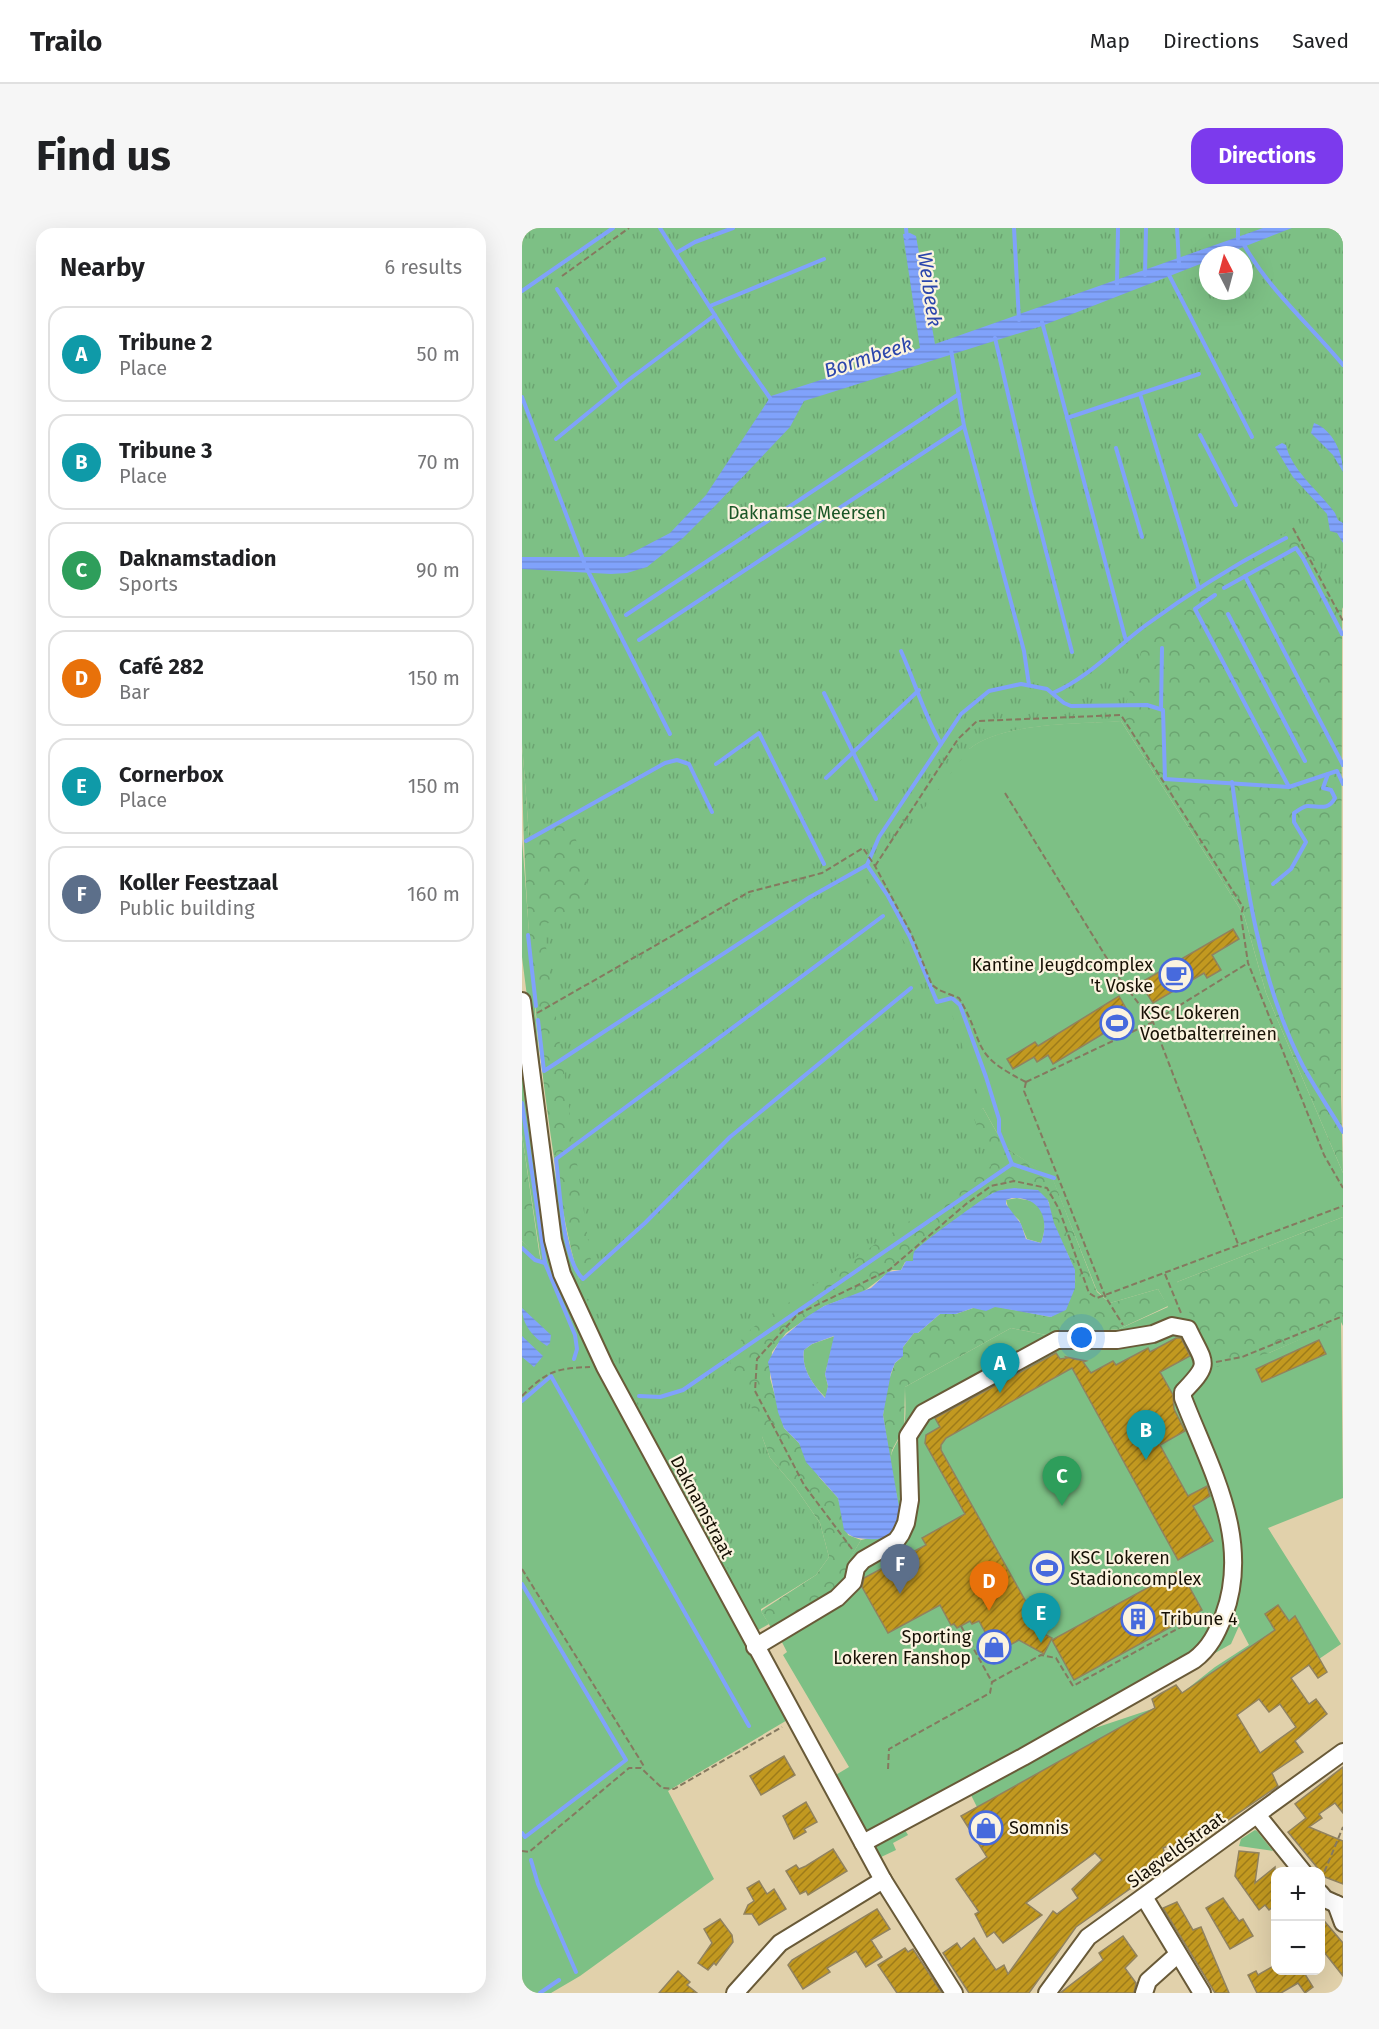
<!DOCTYPE html>
<html lang="en">
<head>
<meta charset="utf-8">
<style>
	body { margin:0; font-family:"Fira Sans",sans-serif; background:#f6f6f6; color:#202124 }
	.controls { position:absolute; right:18px; bottom:18px; display:grid; overflow:hidden; border-radius:12px; box-shadow:0 6px 24px #0002 }
	.controls button { width:54px; height:54px; display:grid; place-items:center; padding:0; border:0; border-bottom:2px solid #e0e0e0; background:#fff; color:#202124; font:30px sans-serif }
	.compass { position:absolute; left:677px; top:18px; width:54px; height:54px; border-radius:50%; background:#fff; box-shadow:0 6px 24px #0002; rotate:354deg }
	.you { position:absolute; left:560px; top:1110px; width:21px; height:21px; margin:-15px; border:4px solid #fff; border-radius:50%; background:#1a73e8; box-shadow:0 0 0 9px #1a73e833 }
	.badge { display:grid; place-items:center; width:39px; height:39px; border-radius:50%; background:#7c3aed; color:#fff; font-size:20px; font-weight:700 }
	.pin { position:absolute; translate:-50% -50px; filter:drop-shadow(0 2px 3px #0008) }
	.pin::after { content:''; position:absolute; top:32px; width:21px; height:18px; background:inherit; clip-path:polygon(0 0,100% 0,50% 100%) }
	.list { margin:0; padding:0; list-style:none }
	h2 { display:flex; justify-content:space-between; align-items:center; height:78px; margin:0; padding:0 24px; font-size:26px }
	h2 small { font-size:20px; font-weight:400; color:#757577 }
	.list li { display:grid; grid-template-columns:39px 1fr auto; gap:18px; align-items:center; box-sizing:border-box; height:96px; margin:0 12px 12px; padding:0 12px; border:2px solid #e0e0e0; border-radius:18px }
	.list b { display:block; font-size:22px; white-space:nowrap }
	.list p { margin:0; font-size:20px; white-space:nowrap; color:#757577 }
	.list em { font-size:20px; font-style:normal; color:#757577 }
	.map { position:relative; flex:none; width:821px; height:1765px; overflow:hidden; border-radius:18px }
	header { display:flex; align-items:center; gap:36px; box-sizing:border-box; height:84px; padding:0 30px; background:#fff; border-bottom:2px solid #e0e0e0 }
	header strong { font-size:28px }
	nav { display:flex; gap:33px; margin-inline-start:auto; font-size:21px }
	.intro { display:flex; align-items:center; justify-content:space-between; box-sizing:border-box; height:144px; padding:0 36px }
	h1 { margin:0; font-size:42px }
	.button { padding:15px 27px; border-radius:18px; background:#7c3aed; color:#fff; font-size:21px; font-weight:700 }
	main { display:flex; gap:36px; padding:0 36px }
	aside { flex:1; background:#fff; border-radius:18px; box-shadow:0 6px 24px #0002 }
	.map>svg:first-child { display:block }
	.grass { fill:#7dc085 }
	.forest { fill:url(#forest-crowns) }
	.park { fill:url(#park-tufts); fill-rule:evenodd }
	.water { fill:url(#water-rules); fill-rule:evenodd }
	.lines { fill:none; stroke-linecap:round; stroke-linejoin:round }
	.stream { stroke:#80a2fb; stroke-width:4 }
	.building { fill:url(#building-hatch); stroke:#91825e; stroke-width:1.5; fill-rule:evenodd }
	.minor-casing { stroke:#695a38; stroke-width:20 }
	.path { stroke:#85795f; stroke-width:2; stroke-dasharray:6 3; stroke-linecap:butt }
	.minor { stroke:#fff; stroke-width:16 }
	.labels { text-anchor:middle; stroke-width:4.5; stroke-linejoin:round; paint-order:stroke }
	.park-label { font-size:18px; fill:#1a5627; stroke:#fbf3df }
	.poi-label { font-size:18px; fill:#161004; stroke:#fbf3df; text-anchor:start }
	.street-label { font-size:18px; fill:#161004; stroke:#fbf3df }
	.water-label { font-size:20px; font-style:italic; fill:#2b46ac; stroke:#fbf3df }
</style>
</head>
<body>
<header>
<strong>Trailo</strong>
<nav><a>Map</a><a>Directions</a><a>Saved</a></nav>
</header>
<div class="intro"><h1>Find us</h1><a class="button">Directions</a></div>
<main>
<aside>
<h2>Nearby<small>6 results</small></h2>
<ul class="list">
<li><span class="badge" style="background:#0f9aa8">A</span><div><b>Tribune 2</b><p>Place</p></div><em>50 m</em></li>
<li><span class="badge" style="background:#0f9aa8">B</span><div><b>Tribune 3</b><p>Place</p></div><em>70 m</em></li>
<li><span class="badge" style="background:#2e9e5b">C</span><div><b>Daknamstadion</b><p>Sports</p></div><em>90 m</em></li>
<li><span class="badge" style="background:#e8710a">D</span><div><b>Café 282</b><p>Bar</p></div><em>150 m</em></li>
<li><span class="badge" style="background:#0f9aa8">E</span><div><b>Cornerbox</b><p>Place</p></div><em>150 m</em></li>
<li><span class="badge" style="background:#5c6f8a">F</span><div><b>Koller Feestzaal</b><p>Public building</p></div><em>160 m</em></li>
</ul>
</aside>
<div class="map">
<svg width="821" height="1765" viewBox="0 0 821 1765">
	<defs>
		<pattern id="forest-crowns" width="20" height="18" patternUnits="userSpaceOnUse" patternTransform="scale(1.5)"><rect width="20" height="18" fill="#7dc085"/><path d="M2 6a3 3 0 1 1 6 0M12 15a3 3 0 1 1 6 0" fill="none" stroke="#6ba471"/></pattern>
		<pattern id="park-tufts" width="24" height="20" patternUnits="userSpaceOnUse" patternTransform="scale(1.5)"><rect width="24" height="20" fill="#7dc085"/><path d="M3 7l-1-3M5 7V3M7 7l1-3M15 17l-1-3M17 17v-4M19 17l1-3" fill="none" stroke="#6ba471"/></pattern>
		<pattern id="water-rules" width="6" height="5" patternUnits="userSpaceOnUse" patternTransform="scale(1.5)"><rect width="6" height="5" fill="#80a2fb"/><path d="M0 2.5h6" fill="none" stroke="#6e8ad6"/></pattern>
		<pattern id="building-hatch" width="6" height="6" patternUnits="userSpaceOnUse" patternTransform="scale(1.5)"><rect width="6" height="6" fill="#c29920"/><path d="M-1 1l2-2M0 6l6-6M5 7l2-2" fill="none" stroke="#9d7b1a"/></pattern>
	</defs>
	<rect width="100%" height="100%" fill="#e1d1ab"/>
	<g class="grass">
		<path d="M599,493L722,687L744,765L821,945V989L655,1054L747,1125L819,1093L821,1270L746,1300L819,1416L797,1431L773,1389L660,1465L693,1439L727,1417L717,1398L709,1416L543,1510L633,1480L455,1579L448,1565L383,1602L386,1607L371,1615L374,1622L357,1630L312,1548L327,1539L261,1427L265,1424L245,1385L319,1345L339,1312L369,1305C385,1284 370,1258 368,1235C368,1221 378,1213 381,1201C385,1189 383,1172 383,1159L489,1100L529,1108L597,1101L646,1079L636,1061L588,1075L575,1063L531,952L483,919L461,880L241,1092L239,1383L247,1396L233,1404L110,1182L50,1055L33,988L0,729V611C12,757 17,918 59,1058L0,514L447,521C481,494 556,496 599,493Z"/>
		<polygon points="0,817 27,1014 267,1491 146,1563 192,1651 58,1748 29,1765 0,1765 0,1013 19,1032 0,907"/>
		<path d="M495,970C500,972 504,971 509,973C527,979 524,1002 519,1015L505,1011L497,992L487,983L484,972Z"/>
		<path d="M313,1108L303,1146L306,1158L304,1170C291,1157 279,1141 282,1122L290,1116Z"/>
		<polygon points="733,1602 735,1603 751,1623 717,1618 719,1611"/>
	</g>
	<g class="forest">
		<path d="M821,0L819,869L821,945L744,765L722,687L599,493C556,496 481,494 447,521L373,619L314,652L686,63H722V27Z"/>
		<path d="M0,514L7,608L49,588L68,672L71,1047L59,1059C40,993 31,926 22,858C8,744 0,629 0,514Z"/>
		<path d="M401,745L420,779L427,777L438,811L451,887L461,880L483,919L531,951L575,1064L588,1075L636,1061L646,1078L597,1101L529,1108L489,1100L383,1159L382,1200L370,1222L368,1233L361,1187L364,1160L373,1135L379,1130L381,1119L392,1105H396L418,1086H434L451,1080L472,1078L529,1089C583,1049 530,1022 527,974L471,965L396,1020L391,1033L383,1034L379,1042H370L341,1064L302,1078L264,1105L250,1124L248,1150L262,1200L277,1215L297,1249L316,1270L326,1307L339,1312L326,1334L329,1341L320,1358L251,1403L239,1383L294,1347L307,1329L298,1295L273,1259L248,1230L228,1176L217,1157L208,1134L153,1116Z"/>
		<polygon points="0,907 17,1023 19,1034 0,1013"/>
		<polygon points="821,989 821,1098 819,1094 747,1125 690,1140 655,1054"/>
	</g>
	<path class="park" d="M0,0H821V381L775,297L677,363L664,384L624,407L599,493C556,496 481,494 447,521L373,619L338,638L420,779L427,777L461,880L451,887L469,938L241,1092C224,1104 215,1114 208,1134L217,1157L228,1176L248,1230L273,1259L298,1295L307,1329L294,1347L231,1386L118,1182L59,1059L71,1047L21,698L68,672L49,589L7,608L0,514ZM686,27H722V63H686Z"/>
	<g class="water">
		<polygon points="741,0 770,0 701,27 686,27 686,33 517,99 282,173 268,199 193,278 161,310 125,339 105,345 89,346 0,341 0,329 102,329 148,305 184,267 249,168 398,120 381,6 388,5 394,8 413,116"/>
		<path d="M792,195C811,202 821,225 821,244L811,227L789,205Z"/>
		<path d="M760,215L764,217C769,242 798,264 813,285L816,292L821,295V315L815,305L808,303L805,286L771,249L753,219Z"/>
		<path d="M492,960L516,962L526,972L532,995L553,1042V1060L544,1082L529,1089L473,1079L464,1083L451,1080L434,1086H418L396,1105H392L381,1119V1128L373,1135L369,1145L361,1187L377,1279C377,1298 367,1314 347,1311C336,1310 330,1311 322,1302L316,1270L284,1234L277,1215L262,1200L256,1184L246,1134L258,1112L286,1088L302,1078L349,1060L366,1044L379,1042L384,1033H391C391,1030 391,1027 392,1024C395,1018 459,972 469,966C476,962 484,961 492,960ZM490,970C519,968 528,992 519,1015L504,1011L499,996L484,976V972ZM312,1108L303,1146L306,1158L303,1170C291,1156 279,1141 282,1122L290,1116Z"/>
		<path d="M0,1080L29,1107L28,1115L25,1118C11,1109 0,1097 0,1080Z"/>
		<polygon points="0,1108 21,1128 12,1139 0,1129"/>
	</g>
	<g class="lines">
		<g class="stream">
			<polyline points="138,0 216,124 250,173"/>
			<polyline points="384,0 385,10"/>
			<polyline points="492,0 497,92"/>
			<polyline points="655,0 657,35"/>
			<polyline points="716,0 716,11"/>
			<path d="M721,15C746,61 788,97 821,137"/>
			<polyline points="154,25 173,14 211,0"/>
			<polyline points="646,45 730,209"/>
			<polyline points="623,47 624,0"/>
			<polyline points="595,56 596,0"/>
			<polyline points="35,61 98,159"/>
			<polyline points="0,63 91,0"/>
			<polyline points="188,78 302,31"/>
			<polyline points="520,94 604,413"/>
			<polyline points="473,110 509,265 550,424"/>
			<polyline points="429,122 442,198 502,423 507,457"/>
			<polyline points="618,166 677,361"/>
			<polyline points="0,169 62,334"/>
			<polyline points="545,190 677,146"/>
			<polyline points="678,207 714,277"/>
			<polyline points="34,211 105,153 193,87"/>
			<polyline points="594,220 620,309"/>
			<polyline points="65,341 148,506"/>
			<polyline points="723,348 821,537"/>
			<polyline points="702,360 774,320 781,330 820,406"/>
			<polyline points="693,367 673,381 767,559"/>
			<polyline points="706,386 783,533"/>
			<polyline points="104,387 437,166"/>
			<polyline points="117,412 442,198"/>
			<path d="M379,423C393,454 402,487 419,516"/>
			<polyline points="302,465 354,571"/>
			<path d="M531,465C566,450 594,419 624,397C668,365 715,335 764,310"/>
			<polyline points="639,481 640,420"/>
			<polyline points="194,536 237,505 302,636"/>
			<polyline points="304,550 397,462"/>
			<path d="M710,554C723,650 736,750 781,838C793,860 808,882 821,904"/>
			<polyline points="4,613 143,535 155,532 167,536 190,584"/>
			<path d="M751,656L769,641L784,614L772,594V585C776,583 781,578 786,578C797,578 806,583 813,570L809,562L801,560L806,546"/>
			<path d="M361,688L34,931C38,961 40,1031 61,1051L123,995L208,909L389,760"/>
			<polyline points="6,707 14,778"/>
			<polyline points="16,792 22,843 288,669 345,637"/>
			<polyline points="0,875 23,1035 53,1107 55,1121 52,1131"/>
			<polyline points="532,950 490,936 477,904 477,891 464,849 438,777 430,770 415,774 388,709 366,668 345,637 357,609 439,486 467,463 499,456 525,461 542,475 549,478 625,477 641,482 643,551 767,559 815,543 821,556"/>
			<polyline points="0,1020 13,1032 23,1035"/>
			<polyline points="117,1168 138,1169 161,1162 490,936"/>
			<polyline points="0,1173 29,1148 227,1498"/>
			<polyline points="0,1356 104,1532 3,1609 0,1605"/>
			<polyline points="9,1632 16,1656 54,1744"/>
			<polyline points="18,1765 37,1752"/>
		</g>
	</g>
	<g class="building">
		<polygon points="711,701 717,711 690,727 699,742 685,750 682,745 631,775 618,755"/>
		<polygon points="597,768 609,789 531,836 526,827 515,834 512,829 491,841 485,831 513,814 516,818"/>
		<polygon points="654,1110 659,1110 668,1128 638,1144 651,1167 652,1181 663,1203 638,1217 666,1268 685,1258 688,1268 671,1278 691,1313 656,1332 550,1140 424,1210 419,1217 419,1222 522,1406 530,1410 522,1426 497,1412 469,1427 464,1418 469,1415 457,1393 450,1396 448,1393 435,1400 432,1396 429,1397 418,1377 366,1405 340,1359 342,1350 404,1317 400,1310 443,1286 403,1215 404,1207 418,1199 413,1190 534,1125 538,1131 545,1130 544,1129 564,1133 561,1134 569,1145 591,1133 594,1137 626,1120 628,1124"/>
		<polygon points="797,1112 804,1126 740,1154 734,1141"/>
		<polygon points="658,1342 680,1382 552,1452 530,1412"/>
		<path d="M756,1377L767,1393L773,1388L805,1444L796,1450L787,1437L769,1450L787,1476L794,1471L805,1486L773,1513L781,1524L750,1545L756,1558L654,1628L648,1617L641,1620L646,1634L554,1699L507,1765H447L421,1725L435,1715L439,1721L452,1710L474,1742L482,1737L486,1746L531,1683L535,1686L556,1670L550,1661L580,1632L573,1625L504,1675L520,1687L481,1715L472,1704L465,1709L453,1686L457,1684L434,1651L465,1629L439,1588L633,1480L630,1471L638,1466L654,1457L660,1465L753,1402L743,1386ZM737,1471L747,1484L758,1476L774,1499L738,1525L715,1487Z"/>
		<polygon points="262,1528 273,1547 239,1567 228,1548"/>
		<polygon points="821,1539 821,1585 813,1575 797,1586 800,1590 787,1599 821,1613 821,1656 803,1649 766,1604 784,1590 773,1576"/>
		<polygon points="284,1574 295,1594 282,1601 284,1604 272,1611 261,1588"/>
		<polygon points="311,1621 325,1643 286,1667 284,1663 278,1666 264,1643 274,1637 277,1641 284,1638"/>
		<polygon points="717,1623 737,1625 733,1655 753,1639 753,1677 747,1682 743,1677 737,1682 713,1648"/>
		<polygon points="237,1653 245,1666 252,1661 264,1681 237,1697 230,1686 222,1686 226,1677 232,1673 225,1660"/>
		<polygon points="701,1670 717,1693 721,1691 731,1708 708,1721 684,1680"/>
		<polygon points="655,1674 671,1702 679,1699 707,1765 693,1765 641,1680"/>
		<polygon points="355,1681 368,1701 349,1712 360,1729 344,1739 334,1723 305,1740 308,1744 281,1761 266,1737 270,1732"/>
		<polygon points="798,1688 821,1715 821,1748 798,1719"/>
		<polygon points="198,1691 210,1707 211,1714 194,1737 192,1735 186,1742 176,1735 190,1715 182,1701"/>
		<polygon points="601,1708 615,1728 603,1740 614,1755 612,1765 538,1765 581,1732 577,1725"/>
		<polygon points="383,1720 386,1724 391,1721 420,1765 375,1765 356,1737"/>
		<polygon points="753,1737 753,1743 781,1743 791,1759 783,1765 776,1755 759,1765 735,1765 726,1747 734,1743 736,1747"/>
		<polygon points="156,1743 168,1754 165,1757 175,1765 137,1765"/>
	</g>
	<g class="lines">
		<g class="minor-casing">
			<g id="minor">
				<polyline points="0,773 31,1012 40,1046 83,1139 361,1652 432,1765"/>
				<path d="M233,1419L315,1370L331,1354L334,1340L341,1332L374,1313L379,1306L384,1295L388,1272L386,1208L401,1185L535,1112H595L631,1106L650,1098L666,1101C683,1137 690,1134 661,1164V1170C688,1240 730,1311 702,1387C695,1405 688,1420 672,1432L501,1529L341,1615"/>
				<polyline points="736,1588 781,1644"/>
				<polyline points="798,1665 803,1671 821,1679"/>
				<polyline points="622,1669 680,1765"/>
				<polyline points="814,1676 821,1695"/>
				<polyline points="213,1765 258,1715 361,1652"/>
				<polyline points="525,1765 566,1709 821,1524"/>
				<polyline points="622,1765 626,1753 655,1727"/>
			</g>
		</g>
		<g class="path">
			<polyline points="40,48 107,0"/>
			<polyline points="771,300 821,393"/>
			<polyline points="483,565 597,750 631,794 716,1016"/>
			<polyline points="353,638 436,511 455,493 599,487 721,679 719,688 726,735 802,927 821,960"/>
			<path d="M15,785L227,664L300,645L341,620L353,638L389,705L410,757L417,762L437,770C465,817 446,825 504,854"/>
			<polyline points="504,854 502,863 583,1068 601,1097"/>
			<polyline points="504,854 631,794 726,735"/>
			<polyline points="643,1046 659,1085"/>
			<polyline points="694,1134 720,1129 821,1088"/>
			<path d="M0,1168C24,1144 33,1140 68,1139"/>
			<polyline points="330,1321 282,1257 233,1163 235,1131 276,1086 367,1042 444,976 469,958 492,953 525,960 537,981 567,1065 575,1070 821,978"/>
			<polyline points="0,1341 123,1540"/>
			<polyline points="439,1398 470,1454 519,1427 534,1430 551,1458 679,1388 688,1386"/>
			<polyline points="366,1541 367,1521 468,1465 470,1454"/>
			<polyline points="0,1623 7,1624 107,1540 119,1540 140,1560 152,1561 260,1499"/>
			<polyline points="799,1652 821,1599"/>
		</g>
		<use href="#minor" class="minor"/>
	</g>
	<defs>
		<g id="cafe-ring" transform="scale(1.725)"><circle r="9.5" fill="#fbf3df" stroke="#476add" stroke-width="1.5"/><path d="M-5.5-4.5H6V0H3Q3 3.5 0 3.5H-2.5Q-5.5 3.5-5.5 0ZM3-3.2v2h1.7v-2ZM-6 4.5H4V6H-6Z" fill="#476add"/></g>
		<g id="stadium-ring" transform="scale(1.725)"><circle r="9.5" fill="#fbf3df" stroke="#476add" stroke-width="1.5"/><path d="M0-5a6.5 5 0 1 0 0 10a6.5 5 0 1 0 0-10ZM-3.5-1.8h7v3.6h-7Z" fill="#476add"/></g>
		<g id="building-ring" transform="scale(1.725)"><circle r="9.5" fill="#fbf3df" stroke="#476add" stroke-width="1.5"/><path d="M-4-6H4V6H1V3H-1V6H-4ZM-2.5-4.3h1.7v1.8h-1.7ZM.8-4.3h1.7v1.8H.8ZM-2.5-1h1.7V.8h-1.7ZM.8-1h1.7V.8H.8Z" fill="#476add"/></g>
		<g id="shop-ring" transform="scale(1.725)"><circle r="9.5" fill="#fbf3df" stroke="#476add" stroke-width="1.5"/><path d="M-5-2.5h2.3a2.7 3.5 0 0 1 5.4 0H5L5.5 6h-11ZM-1.5-2.5h3a1.5 2.3 0 0 0-3 0Z" fill="#476add"/></g>
	</defs>
	<g fill-rule="evenodd">
		<use href="#cafe-ring" x="654" y="747"/>
		<use href="#stadium-ring" x="595" y="795"/>
		<use href="#stadium-ring" x="525" y="1340"/>
		<use href="#building-ring" x="616" y="1391"/>
		<use href="#shop-ring" x="472" y="1419"/>
		<use href="#shop-ring" x="464" y="1600"/>
	</g>
	<g class="labels">
		<g class="park-label">
			<text x="285" y="291">Daknamse Meersen</text>
		</g>
		<g class="poi-label">
			<text x="631" y="743" text-anchor="end">Kantine Jeugdcomplex<tspan x="631" dy="21">'t Voske</tspan></text>
			<text x="618" y="791">KSC Lokeren<tspan x="618" dy="21">Voetbalterreinen</tspan></text>
			<text x="548" y="1336">KSC Lokeren<tspan x="548" dy="21">Stadioncomplex</tspan></text>
			<text x="639" y="1397">Tribune 4</text>
			<text x="449" y="1415" text-anchor="end">Sporting<tspan x="449" dy="21">Lokeren Fanshop</tspan></text>
			<text x="487" y="1606">Somnis</text>
		</g>
		<g class="street-label">
			<text transform="translate(180 1279) rotate(62)" y="6">Daknamstraat</text>
			<text transform="translate(654 1622) rotate(-36)" y="6">Slagveldstraat</text>
		</g>
		<g class="water-label">
			<text transform="translate(408 61) rotate(82)" y="7">Weibeek</text>
			<text transform="translate(346 129) rotate(-18)" y="7">Bormbeek</text>
		</g>
	</g>
</svg>
<div class="controls">
<button>+</button>
<button>−</button>
</div>
<svg class="compass" viewBox="-18 -18 36 36"><path d="M0-13l5 13h-10z" fill="#e53935"/><path d="M0 13l5-13h-10z" fill="#757577"/></svg>
<div class="you"></div>
<div class="pin badge" style="left:478px;top:1165px;background:#0f9aa8">A</div>
<div class="pin badge" style="left:624px;top:1232px;background:#0f9aa8">B</div>
<div class="pin badge" style="left:540px;top:1278px;background:#2e9e5b">C</div>
<div class="pin badge" style="left:467px;top:1383px;background:#e8710a">D</div>
<div class="pin badge" style="left:519px;top:1415px;background:#0f9aa8">E</div>
<div class="pin badge" style="left:378px;top:1366px;background:#5c6f8a">F</div>
</div>
</main>
</body>
</html>
